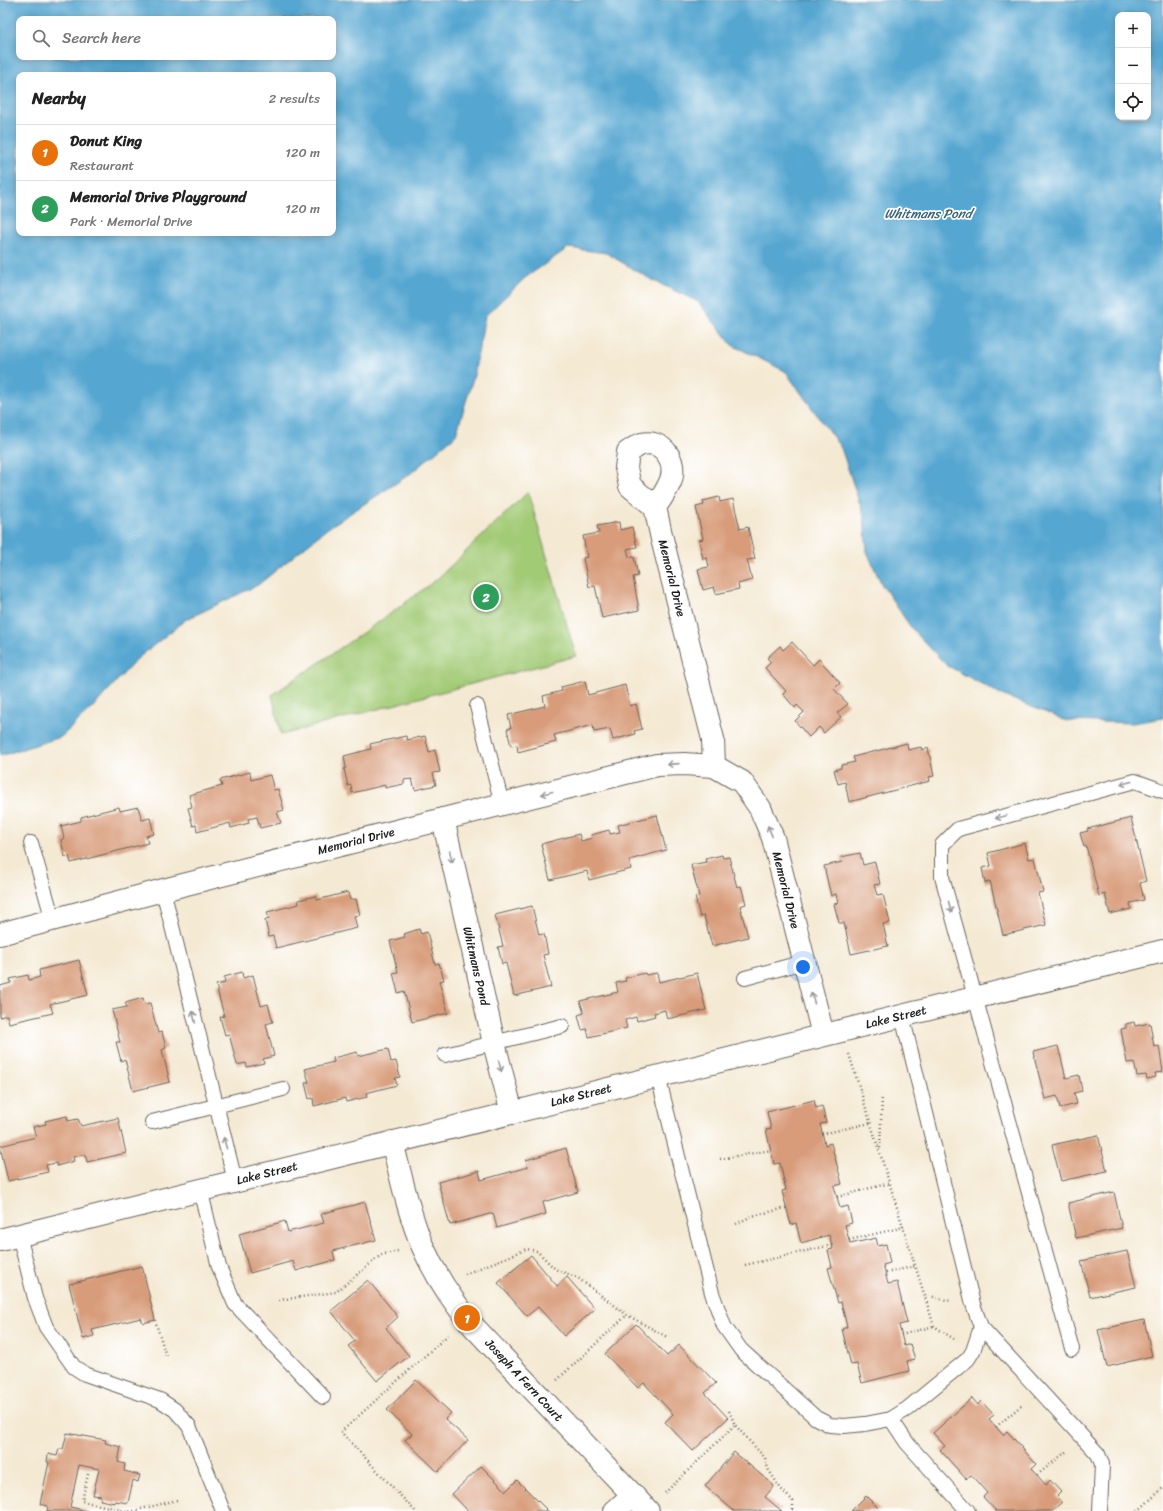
<!DOCTYPE html>
<html lang="en">
<head>
<meta charset="utf-8">
<style>
	body { margin:0; font-family:Sriracha,sans-serif; background:#f2f2f2; color:#222 }
	.controls { position:absolute; right:12px; top:12px; display:grid; overflow:hidden; border-radius:8px; box-shadow:0 2px 10px #0003 }
	.controls button { width:36px; height:36px; display:grid; place-items:center; padding:0; border:0; border-bottom:1px solid #e0e0e0; background:#fff; color:#222; font:20px sans-serif }
	.you { position:absolute; left:803px; top:967px; width:14px; height:14px; margin:-10px; border:3px solid #fff; border-radius:50%; background:#1a73e8; box-shadow:0 0 0 6px #1a73e833 }
	.badge { display:grid; place-items:center; width:26px; height:26px; border-radius:50%; background:#1f6fb2; color:#fff; font-size:13px; font-weight:700 }
	.pin { position:absolute; translate:-50% -50%; border:2px solid #fff; box-shadow:0 1px 4px #0006 }
	.list { margin:0; padding:0; list-style:none }
	h2 { display:flex; justify-content:space-between; align-items:center; height:52px; margin:0; padding:0 16px; font-size:17px }
	h2 small { font-size:13px; font-weight:400; color:#767676 }
	.list li { display:grid; grid-template-columns:26px 1fr auto; gap:12px; align-items:center; box-sizing:border-box; height:56px; padding:0 16px; border-top:1px solid #e0e0e0 }
	.list b { display:block; font-size:15px; white-space:nowrap }
	.list p { margin:0; font-size:13px; white-space:nowrap; color:#767676 }
	.list em { font-size:13px; font-style:normal; color:#767676 }
	.icon { flex:none; width:22px; height:22px; fill:none; stroke:currentColor; stroke-width:2; stroke-linecap:round; stroke-linejoin:round }
	.map { position:relative; flex:none; width:1163px; height:1511px; overflow:hidden }
	.search { position:absolute; background:#fff; box-shadow:0 2px 10px #0003; left:16px; top:16px; width:320px; height:44px; display:flex; align-items:center; gap:10px; box-sizing:border-box; padding:0 14px; border-radius:8px; color:#767676; font-size:15px }
	.panel { position:absolute; background:#fff; box-shadow:0 2px 10px #0003; left:16px; top:72px; width:320px; height:164px; border-radius:8px }
	.map>svg:first-child { display:block }
	.green { fill:#a2cb76; stroke:#5f7449 }
	.water { fill:#55a6d0; stroke:#386176; fill-rule:evenodd }
	.building { fill:#d89c7a }
	.lines { fill:none; stroke-linecap:round; stroke-linejoin:round }
	.service-casing { stroke:#68645c; stroke-width:16 }
	.minor-casing { stroke:#68645c; stroke-width:24 }
	.tertiary-casing { stroke:#68645c; stroke-width:24 }
	.path { stroke:#68645c; stroke-width:2.5; stroke-dasharray:1 3; stroke-linecap:butt }
	.service { stroke:#fff; stroke-width:14 }
	.minor { stroke:#fff; stroke-width:22 }
	.tertiary { stroke:#fff; stroke-width:22 }
	.oneway { stroke:#999 }
	.labels { text-anchor:middle; stroke-width:3.5; stroke-linejoin:round; paint-order:stroke }
	.street-label { font-size:12px; fill:#1c1c1c; stroke:#fff }
	.water-label { font-size:13px; font-style:italic; fill:#386176; stroke:#fff }
</style>
</head>
<body>
<div class="map">
<svg width="1163" height="1511" viewBox="0 0 1163 1511">
	<rect width="100%" height="100%" fill="#fff"/>
	<filter id="ink" filterUnits="userSpaceOnUse"><feTurbulence type="fractalNoise" baseFrequency=".025" numOctaves="2"/><feDisplacementMap in="SourceGraphic" scale="8" xChannelSelector="R" yChannelSelector="G"/><feConvolveMatrix kernelMatrix="1 2 1 2 8 2 1 2 1" color-interpolation-filters="sRGB"/></filter>
	<filter id="wash" filterUnits="userSpaceOnUse"><feTurbulence type="fractalNoise" baseFrequency=".012" numOctaves="4" result="noise"/><feDisplacementMap in="SourceGraphic" scale="16" xChannelSelector="R" yChannelSelector="G"/><feGaussianBlur stdDeviation="0.9" result="paint"/><feColorMatrix in="noise" values="0 0 0 0 0 0 0 0 0 0 0 0 0 0 0 0 0 1.4 0 .05"/><feComposite in="paint" operator="in"/></filter>
	<g filter="url(#wash)">
		<rect width="100%" height="100%" fill="#f4e9d3"/>
		<polygon class="green" points="528,492 576,656 281,735 272,695 390,614 437,579"/>
		<path class="water" d="M0,0H1163V718L1133,723L1067,721L1002,695L946,665L912,629L882,585L867,552L864,516L841,448L785,371L732,345L698,302L652,280L606,253L568,248L525,278L485,316L474,375L456,435L410,474L328,528L258,585L185,620L137,659L94,706L61,737L0,756ZM1118,15H1148V117H1118ZM19,19H333V57H19ZM19,75H333V233H19Z"/>
		<g id="blocks">
			<g class="building">
				<polygon points="719,497 720,502 733,499 740,529 748,527 755,559 747,560 752,580 738,584 739,589 716,594 714,587 703,590 698,569 709,567 707,558 703,559 699,540 703,539 696,507 704,505 703,501"/>
				<polygon points="619,522 620,530 632,527 637,547 627,549 629,557 634,557 638,576 633,577 639,610 602,618 595,586 589,587 583,558 587,557 583,536 599,533 597,526"/>
				<polygon points="792,642 813,665 819,659 840,683 834,689 848,704 837,713 841,717 824,733 819,727 809,737 795,721 804,712 797,705 795,708 783,694 786,691 765,668 771,662 767,658 780,646 783,650"/>
				<polygon points="585,681 588,695 625,685 630,706 636,704 642,729 634,731 635,734 613,740 610,729 594,732 593,725 554,735 556,742 518,752 517,745 511,746 507,729 511,728 508,715 545,706 543,696 562,691 561,687"/>
				<polygon points="406,736 407,740 425,736 429,752 435,750 440,772 433,773 436,785 415,790 412,779 404,780 404,784 385,788 385,785 352,793 351,785 348,786 344,769 346,768 344,756 371,749 370,744"/>
				<polygon points="907,743 908,750 921,747 922,750 928,748 934,776 929,777 930,781 849,802 845,782 838,784 834,770 841,768 841,765 855,762 853,757"/>
				<polygon points="250,772 251,780 270,775 274,790 278,789 284,810 277,812 281,823 260,828 257,817 248,819 249,823 231,828 230,823 197,832 196,825 193,826 188,808 192,807 189,795 222,786 220,780"/>
				<polygon points="119,807 120,811 138,807 142,820 150,818 154,834 146,836 148,843 71,863 69,856 65,857 61,840 64,838 61,826 81,821 81,817"/>
				<polygon points="657,815 666,850 629,860 631,869 589,880 587,871 550,880 541,844 579,834 581,841 592,838 591,835 609,830 610,834 620,832 618,825"/>
				<polygon points="1131,818 1146,881 1140,883 1144,900 1130,903 1131,909 1110,914 1105,894 1099,896 1086,846 1084,847 1080,833 1088,831 1087,829"/>
				<polygon points="1025,843 1029,859 1035,858 1043,892 1038,893 1046,925 1003,935 990,881 985,883 982,868 991,866 988,853"/>
				<polygon points="860,853 863,865 875,862 880,884 874,885 877,895 883,894 890,923 883,924 888,946 851,954 844,923 839,923 834,904 838,903 836,894 831,896 824,866 842,862 841,857"/>
				<polygon points="722,855 723,858 729,857 737,887 741,886 746,904 740,906 748,937 712,946 704,916 700,917 695,897 699,896 691,865 706,862 705,859"/>
				<polygon points="348,892 350,900 356,899 360,915 354,916 357,928 276,948 273,936 269,937 265,920 269,919 267,912 299,904 298,900 316,896 317,900"/>
				<polygon points="532,906 539,935 544,934 548,954 543,955 551,987 514,996 506,963 502,964 498,947 503,946 495,915"/>
				<polygon points="419,929 421,934 427,932 435,964 439,963 444,980 439,981 448,1013 412,1022 404,991 398,993 393,973 398,972 390,941 405,937 404,934"/>
				<polygon points="79,960 88,995 50,1004 53,1013 9,1023 7,1015 0,1017 0,986 11,983 10,979 28,975 29,980 40,977 39,970"/>
				<polygon points="242,972 243,978 253,975 261,1006 268,1004 273,1022 266,1024 274,1056 263,1059 264,1063 247,1067 246,1063 237,1065 229,1034 225,1035 220,1017 224,1016 216,985 225,983 224,977"/>
				<polygon points="645,973 646,975 657,973 659,982 697,973 706,1010 667,1019 665,1010 654,1013 655,1016 637,1021 636,1017 625,1020 627,1028 589,1037 587,1029 582,1030 578,1015 584,1013 580,1001 618,992 616,983 626,981 625,978"/>
				<polygon points="143,998 145,1004 150,1003 158,1033 162,1032 166,1048 162,1050 170,1082 133,1091 125,1059 121,1061 116,1042 120,1042 112,1010 127,1007 125,1003"/>
				<polygon points="1134,1022 1135,1026 1150,1023 1154,1047 1159,1046 1163,1072 1155,1073 1156,1077 1147,1079 1146,1075 1137,1076 1134,1062 1127,1063 1121,1029 1126,1028 1126,1024"/>
				<polygon points="1058,1046 1066,1078 1079,1075 1082,1091 1074,1093 1077,1104 1060,1108 1057,1096 1045,1099 1033,1052"/>
				<polygon points="388,1049 391,1062 396,1061 400,1077 395,1078 397,1085 366,1093 367,1097 346,1102 345,1098 314,1106 313,1098 309,1099 305,1083 309,1082 305,1069 334,1062 333,1058 357,1052 358,1056"/>
				<polygon points="814,1100 816,1108 822,1106 826,1123 820,1124 825,1145 831,1143 842,1184 834,1186 840,1208 848,1206 852,1223 845,1225 850,1244 876,1238 878,1246 886,1244 890,1263 883,1265 888,1284 897,1282 907,1323 899,1325 904,1346 910,1344 915,1359 907,1361 909,1371 862,1383 857,1364 851,1365 842,1329 847,1327 841,1302 838,1303 828,1268 832,1267 828,1250 833,1249 829,1235 801,1243 796,1223 791,1225 782,1191 786,1190 780,1163 774,1164 766,1130 771,1129 767,1112"/>
				<polygon points="67,1116 68,1121 78,1119 81,1126 118,1118 126,1153 87,1162 85,1154 73,1157 74,1161 57,1166 56,1163 46,1165 48,1172 8,1181 0,1146 36,1137 33,1127 46,1124 45,1121"/>
				<polygon points="1098,1135 1107,1171 1061,1181 1052,1145"/>
				<polygon points="566,1148 578,1192 543,1202 546,1214 497,1228 493,1213 450,1225 438,1182 479,1171 481,1180 528,1167 526,1160"/>
				<polygon points="1114,1192 1122,1228 1076,1238 1068,1203"/>
				<polygon points="365,1202 376,1240 333,1251 335,1260 296,1271 293,1261 250,1273 239,1234 285,1221 288,1232 324,1223 321,1214"/>
				<polygon points="1127,1251 1136,1287 1090,1297 1081,1261"/>
				<polygon points="531,1255 557,1286 567,1277 595,1309 564,1336 538,1307 527,1316 498,1283"/>
				<polygon points="142,1266 155,1320 143,1323 141,1318 92,1330 94,1336 83,1339 69,1284"/>
				<polygon points="368,1280 398,1317 386,1328 409,1356 377,1381 348,1346 355,1341 331,1311"/>
				<polygon points="1144,1320 1152,1356 1107,1367 1098,1330"/>
				<polygon points="636,1324 667,1356 679,1345 716,1383 705,1393 728,1418 693,1451 665,1422 673,1414 644,1383 638,1388 605,1354"/>
				<polygon points="416,1380 451,1413 445,1419 468,1440 438,1472 405,1440 412,1434 387,1410"/>
				<polygon points="972,1398 978,1405 981,1401 994,1415 989,1419 1003,1435 1007,1431 1036,1464 1031,1469 1046,1485 1050,1480 1061,1492 1057,1496 1062,1502 1052,1511 996,1511 983,1497 987,1493 971,1475 966,1479 940,1450 945,1446 933,1433"/>
				<polygon points="67,1433 106,1440 105,1443 121,1447 118,1462 125,1464 124,1471 140,1475 138,1482 133,1480 128,1503 115,1501 115,1503 100,1500 101,1496 93,1495 99,1469 79,1465 70,1507 88,1511 47,1511 48,1506 40,1504 49,1462 47,1462 48,1454 57,1456 59,1449 63,1449"/>
				<polygon points="734,1452 774,1486 765,1497 782,1511 734,1511 705,1486"/>
				<polygon points="481,1466 506,1491 517,1480 548,1511 468,1511 452,1494"/>
				<polygon points="866,1496 881,1511 851,1511"/>
			</g>
		</g>
	</g>
	<g filter="url(#ink)">
		<use href="#blocks" fill-opacity="0" stroke="#68645c" stroke-width="1"/>
		<g class="lines">
			<g class="service-casing">
				<g id="service">
					<polyline points="477,706 502,804"/>
					<polyline points="31,843 53,920"/>
					<polyline points="163,890 235,1181"/>
					<polyline points="745,978 804,962"/>
					<polyline points="902,1016 973,1304 981,1327"/>
					<polyline points="445,1055 562,1026"/>
					<polyline points="658,1076 712,1293 724,1326 741,1350 816,1418 830,1425 844,1426 865,1424 891,1419 907,1409 968,1359 973,1351 981,1327 1098,1454 1102,1464 1100,1511"/>
					<polyline points="152,1122 283,1089"/>
					<polyline points="200,1189 219,1267 235,1304 323,1397"/>
					<polyline points="19,1235 35,1298 46,1327 74,1367 85,1374 160,1400 175,1410 189,1426 223,1511"/>
					<polyline points="1072,1349 942,877 942,845 958,829 1135,781 1163,791"/>
					<polyline points="891,1419 907,1443 968,1511"/>
				</g>
			</g>
			<g class="minor-casing">
				<g id="minor">
					<path d="M655,507C661,499 667,490 671,480C677,461 663,439 642,444C638,445 632,450 628,452L626,468L630,486L655,507L662,539L713,739L714,766"/>
					<polyline points="443,819 494,1043 512,1113"/>
					<polyline points="0,934 163,890 657,765 684,764 714,766 742,782 760,808 773,838 823,1035"/>
					<path d="M392,1142C401,1176 408,1212 422,1245C435,1275 453,1302 474,1327L648,1511"/>
					<polyline points="615,1511 633,1495"/>
				</g>
			</g>
			<g class="tertiary-casing">
				<polyline id="tertiary" points="0,1240 1163,951"/>
			</g>
			<g class="path">
				<polyline points="849,1054 934,1326 954,1339"/>
				<polyline points="822,1134 870,1123"/>
				<polyline points="880,1148 882,1096"/>
				<polyline points="720,1159 771,1150"/>
				<polyline points="837,1197 890,1183"/>
				<polyline points="736,1224 752,1216 786,1208"/>
				<polyline points="849,1240 904,1227"/>
				<polyline points="745,1265 832,1245"/>
				<polyline points="886,1273 915,1266"/>
				<polyline points="465,1274 527,1249 537,1251 555,1269 578,1278 627,1315 667,1337"/>
				<polyline points="925,1295 951,1301"/>
				<polyline points="279,1300 336,1292 381,1255 398,1251"/>
				<polyline points="155,1320 166,1356"/>
				<polyline points="901,1335 934,1326"/>
				<polyline points="557,1380 627,1315"/>
				<polyline points="729,1411 735,1425 765,1458 768,1469 781,1489 793,1501 793,1511"/>
				<polyline points="996,1427 1023,1404"/>
				<polyline points="88,1474 82,1501 126,1511 133,1511 177,1500"/>
				<polyline points="1037,1475 1066,1452"/>
				<polyline points="665,1493 735,1425"/>
				<polyline points="415,1511 341,1432 449,1334"/>
				<polyline points="1138,1511 1163,1488"/>
			</g>
			<use href="#service" class="service"/>
			<use href="#minor" class="minor"/>
			<use href="#tertiary" class="tertiary"/>
		</g>
		<defs><path id="oneway-shaft" d="M-6 0H5M1.5-3L5.5 0L1.5 3" fill="none" stroke-width="1.6" stroke-linecap="round" stroke-linejoin="round"/></defs>
		<g class="oneway">
			<use href="#oneway-shaft" transform="translate(673 764) rotate(176)"/>
			<use href="#oneway-shaft" transform="translate(1126 783) rotate(165)"/>
			<use href="#oneway-shaft" transform="translate(547 793) rotate(166)"/>
			<use href="#oneway-shaft" transform="translate(1001 817) rotate(165)"/>
			<use href="#oneway-shaft" transform="translate(770 831) rotate(-112)"/>
			<use href="#oneway-shaft" transform="translate(451 857) rotate(77)"/>
			<use href="#oneway-shaft" transform="translate(950 907) rotate(75)"/>
			<use href="#oneway-shaft" transform="translate(813 998) rotate(-105)"/>
			<use href="#oneway-shaft" transform="translate(194 1017) rotate(-103)"/>
			<use href="#oneway-shaft" transform="translate(500 1066) rotate(75)"/>
			<use href="#oneway-shaft" transform="translate(225 1143) rotate(-105)"/>
		</g>
	</g>
	<g class="labels">
		<g class="street-label">
			<text transform="translate(672 578) rotate(76)" y="4">Memorial Drive</text>
			<text transform="translate(356 841) rotate(-14)" y="4">Memorial Drive</text>
			<text transform="translate(786 890) rotate(76)" y="4">Memorial Drive</text>
			<text transform="translate(476 966) rotate(77)" y="4">Whitmans Pond</text>
			<text transform="translate(896 1017) rotate(-14)" y="4">Lake Street</text>
			<text transform="translate(581 1095) rotate(-14)" y="4">Lake Street</text>
			<text transform="translate(267 1173) rotate(-14)" y="4">Lake Street</text>
			<text transform="translate(524 1380) rotate(47)" y="4">Joseph A Fern Court</text>
		</g>
		<g class="water-label">
			<text x="928" y="218">Whitmans Pond</text>
		</g>
	</g>
</svg>
<div class="controls">
<button>+</button>
<button>−</button>
<button><svg class="icon" aria-label="locate" viewBox="0 0 24 24"><circle cx="12" cy="12" r="6"/><path d="M12 2v4M12 18v4M2 12h4M18 12h4"/></svg></button>
</div>
<div class="you"></div>
<div class="pin badge" style="left:467px;top:1318px;background:#e8710a">1</div>
<div class="pin badge" style="left:486px;top:597px;background:#2e9e5b">2</div>
<div class="search"><svg class="icon" aria-label="search" viewBox="0 0 24 24"><circle cx="10" cy="10" r="6"/><path d="M15 15l6 6"/></svg>Search here</div>
<section class="panel">
<h2>Nearby<small>2 results</small></h2>
<ul class="list">
<li><span class="badge" style="background:#e8710a">1</span><div><b>Donut King</b><p>Restaurant</p></div><em>120 m</em></li>
<li><span class="badge" style="background:#2e9e5b">2</span><div><b>Memorial Drive Playground</b><p>Park · Memorial Drive</p></div><em>120 m</em></li>
</ul>
</section>
</div>
</body>
</html>
